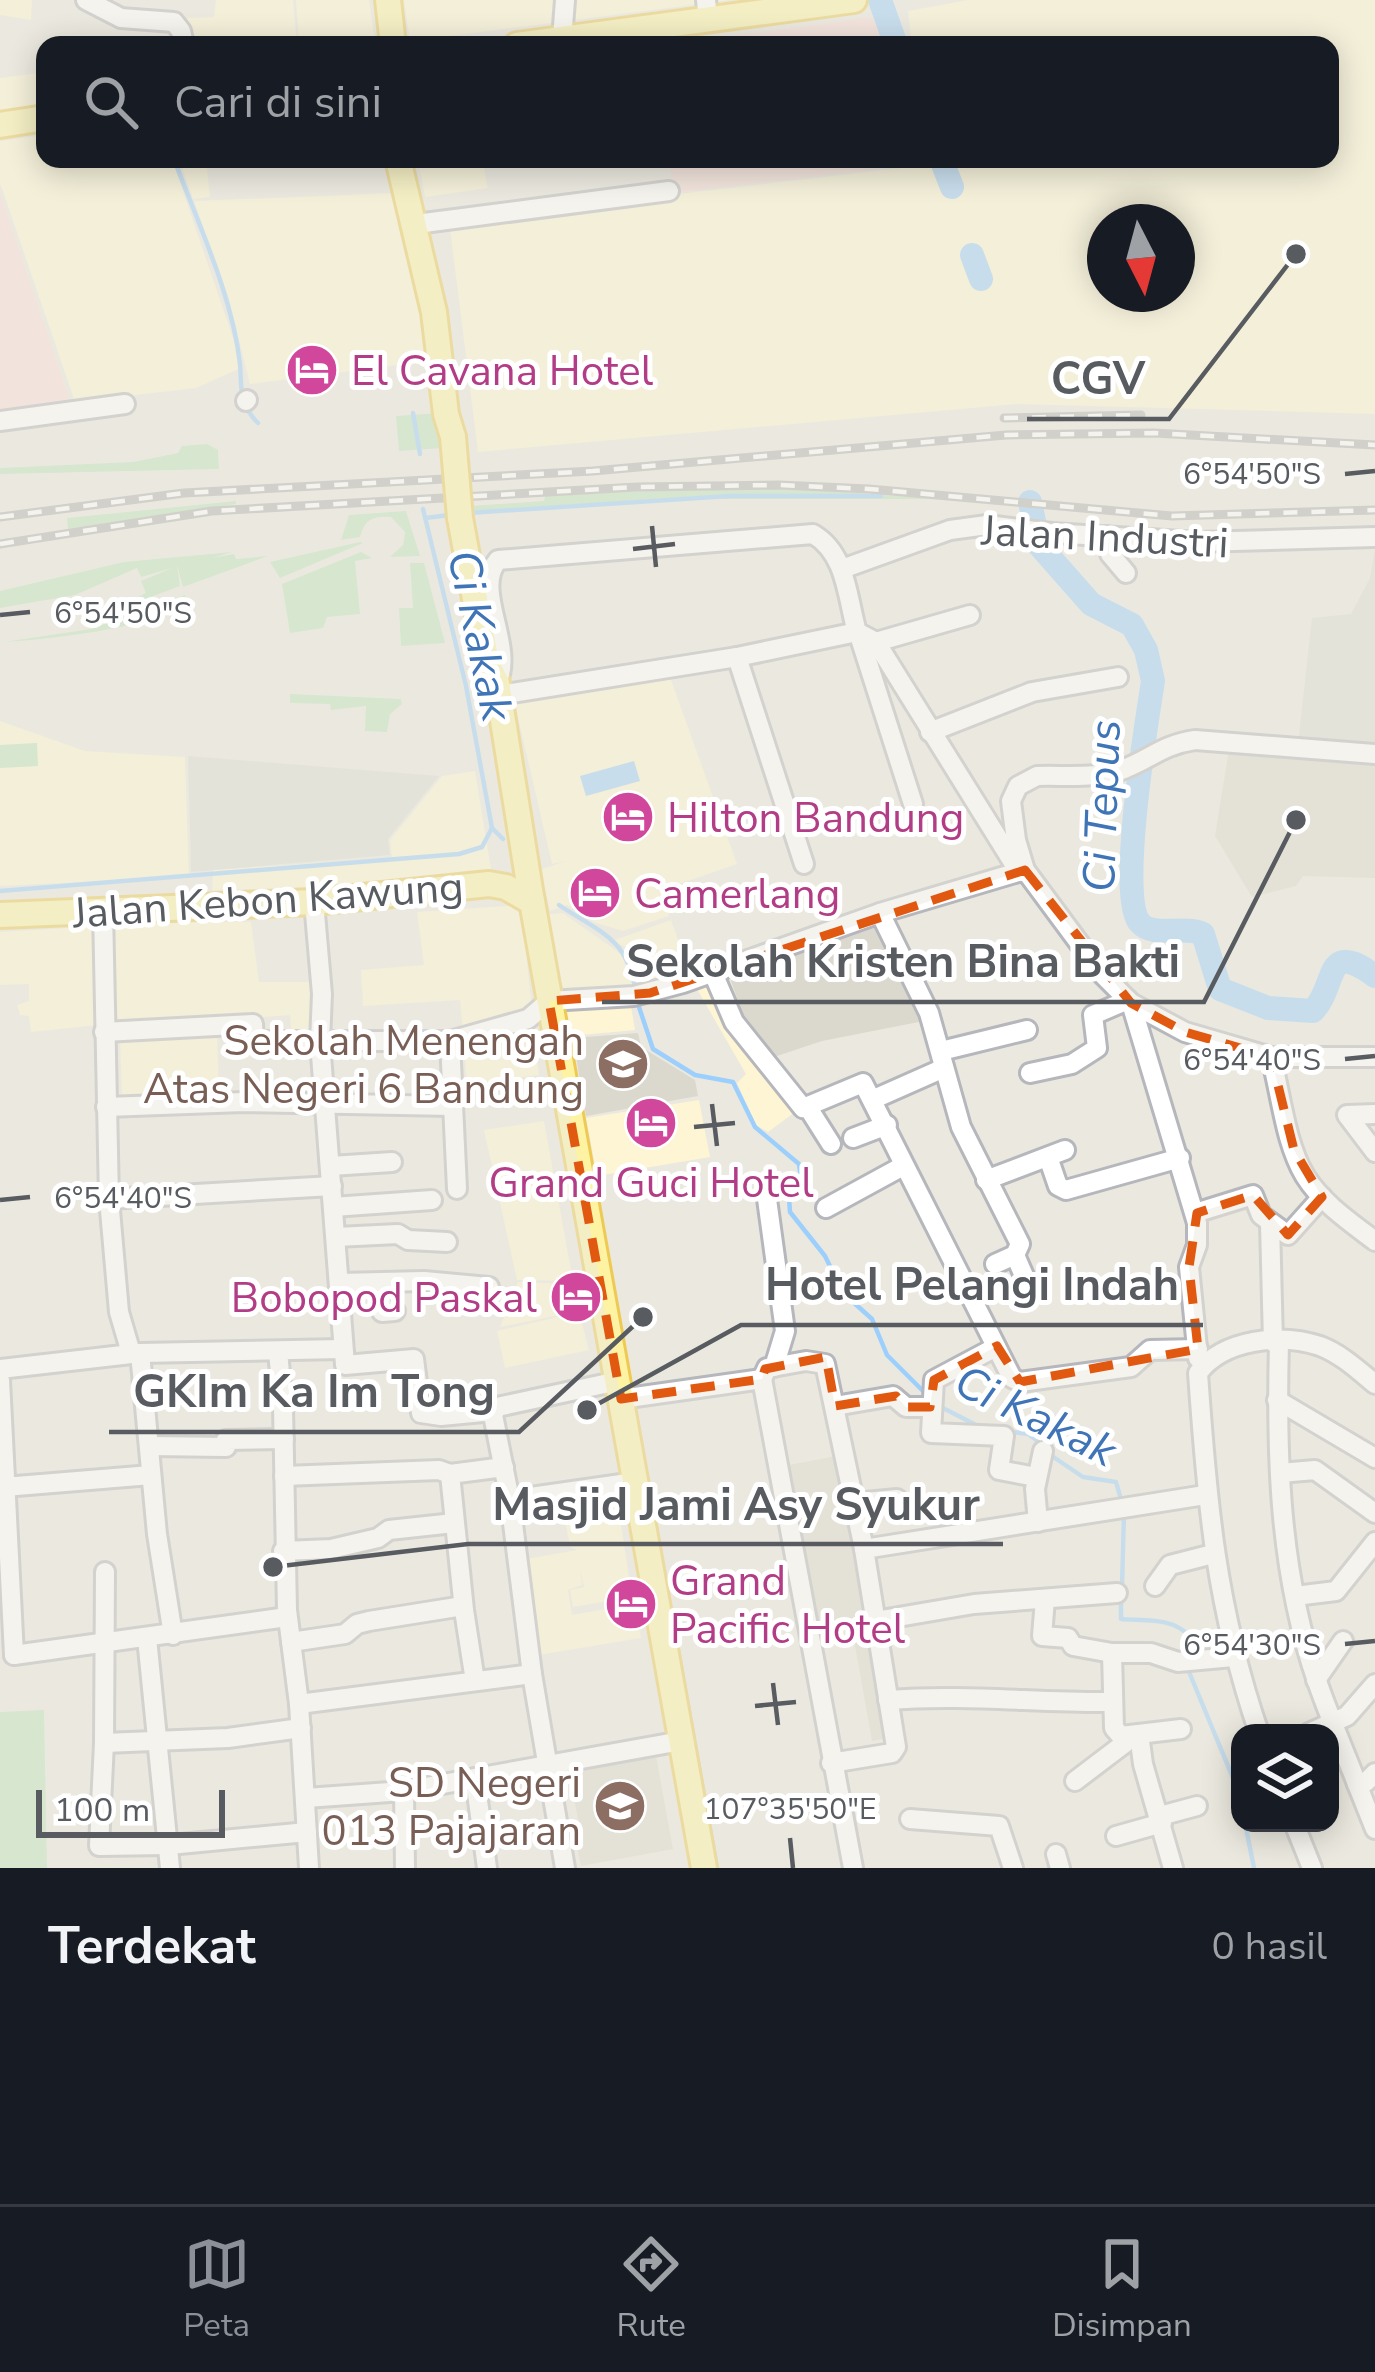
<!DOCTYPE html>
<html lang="id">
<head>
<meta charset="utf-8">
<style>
	body { margin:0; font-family:"Nunito Sans",sans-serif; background:#20242c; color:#f1f3f6 }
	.controls { position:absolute; right:36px; bottom:36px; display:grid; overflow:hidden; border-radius:24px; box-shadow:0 6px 30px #0003 }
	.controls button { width:108px; height:108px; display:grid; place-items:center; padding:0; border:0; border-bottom:3px solid #363941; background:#171b24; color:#f1f3f6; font:60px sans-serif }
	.compass { position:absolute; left:1087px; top:204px; width:108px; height:108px; border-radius:50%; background:#171b24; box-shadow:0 6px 30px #0003; rotate:174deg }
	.scale { position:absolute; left:36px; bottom:30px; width:189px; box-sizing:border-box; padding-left:12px; border:6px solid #585c60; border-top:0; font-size:33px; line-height:42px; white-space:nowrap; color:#585c60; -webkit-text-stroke:9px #fff; paint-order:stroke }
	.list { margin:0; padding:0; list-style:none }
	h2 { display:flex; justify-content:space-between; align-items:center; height:156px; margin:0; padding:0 48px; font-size:51px }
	h2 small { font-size:39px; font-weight:400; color:#9ea1a6 }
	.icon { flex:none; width:66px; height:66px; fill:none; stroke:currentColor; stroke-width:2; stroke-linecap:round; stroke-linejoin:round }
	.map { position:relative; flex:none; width:1375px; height:1868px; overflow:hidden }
	.search { position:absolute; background:#171b24; box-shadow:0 6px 30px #0003; left:36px; right:36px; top:36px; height:132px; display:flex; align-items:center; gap:30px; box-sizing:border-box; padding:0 42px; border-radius:24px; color:#9ea1a6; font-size:45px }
	.sheet { height:336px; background:#171b24 }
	nav { display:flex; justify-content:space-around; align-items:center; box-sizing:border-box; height:168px; border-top:3px solid #363941; background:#171b24; font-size:33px; color:#9ea1a6 }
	nav a { display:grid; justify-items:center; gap:6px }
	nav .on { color:#8c9099 }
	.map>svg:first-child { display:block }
	.commercial { fill:#fdf5d3; fill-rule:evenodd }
	.industrial { fill:#dcdbd4 }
	.education { fill:#dbd8cd }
	.medical { fill:#fadeda }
	.green { fill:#bce3bd }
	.water { fill:#9dcffd }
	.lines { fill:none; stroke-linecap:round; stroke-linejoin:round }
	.stream { stroke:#9dcffd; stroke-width:4.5 }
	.river { stroke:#9dcffd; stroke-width:24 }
	.minor-casing { stroke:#b5b7bc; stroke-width:24 }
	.major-casing { stroke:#eeca55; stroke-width:30 }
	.minor { stroke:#fff; stroke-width:18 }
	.major { stroke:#fdf3a2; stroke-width:24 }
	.rail-casing { stroke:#b1b2b2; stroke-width:9 }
	.rail { stroke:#fff; stroke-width:4.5; stroke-dasharray:14; stroke-linecap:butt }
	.major-bridge-casing { stroke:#eeca55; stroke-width:30; stroke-linecap:butt }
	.major-bridge { stroke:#fdf3a2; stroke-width:24 }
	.marked { fill:none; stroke:#e15910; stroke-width:9; stroke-dasharray:24 15; stroke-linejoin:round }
	.ticks { fill:none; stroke:#585c60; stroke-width:4.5 }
	.labels { text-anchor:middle; stroke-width:10; stroke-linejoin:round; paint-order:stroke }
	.hotel-label { font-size:42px; fill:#b23c85; stroke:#fff; text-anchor:start }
	.street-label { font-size:42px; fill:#585c60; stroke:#fff }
	.education-label { font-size:42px; fill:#785e54; stroke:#fff; text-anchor:end }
	.water-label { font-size:45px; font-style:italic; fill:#3f74b6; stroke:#fff }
	.ticks-label { font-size:30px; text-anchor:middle; fill:#585c60; stroke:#fff; stroke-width:10; stroke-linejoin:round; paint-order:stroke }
	.leader { fill:none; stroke:#585c60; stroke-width:4.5 }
	.callout-dot { fill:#585c60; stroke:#fff; stroke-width:4.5 }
	.callout-label { font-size:45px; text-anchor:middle; font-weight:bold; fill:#585c60; stroke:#fff; stroke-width:10; stroke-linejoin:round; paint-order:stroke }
</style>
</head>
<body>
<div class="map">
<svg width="1375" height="1868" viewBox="0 0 1375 1868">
	<rect width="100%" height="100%" fill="#ebe9df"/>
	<g class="commercial">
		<polygon points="0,0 32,0 31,20 0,15"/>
		<polygon points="216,0 293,0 297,45 190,45 187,18 214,17"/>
		<polygon points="296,0 369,0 375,43 299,45"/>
		<polygon points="404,0 730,0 410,41"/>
		<path d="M968,0H1375V414L1017,404L478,452L449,221L927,165L928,159H1330V45H912L908,11ZM1105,222H1177V294H1105Z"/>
		<polygon points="45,72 45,108 0,115 0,78"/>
		<polygon points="45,135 45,159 172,159 243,367 196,388 75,402 0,183 0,141"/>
		<polygon points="179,159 206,159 210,197 193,199"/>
		<polygon points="418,159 482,159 488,188 425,197"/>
		<polygon points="397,193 429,361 250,384 228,296 194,201"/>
		<polygon points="670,677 737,864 662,890 669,916 623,931 593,922 567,905 550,911 540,870 565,861 552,864 515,705"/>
		<polygon points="0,721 85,751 185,757 189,877 0,886"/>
		<polygon points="475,771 492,875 331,887 212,890 213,870 392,858 390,840 442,776"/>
		<polygon points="521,905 539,1075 467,1084 460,1000 363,1006 361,970 424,965 417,912"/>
		<polygon points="563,913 624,956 633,987 569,991 560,986 555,980 542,915"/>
		<polygon points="671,920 689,969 638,986 628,948 612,941"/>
		<polygon points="215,922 251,922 259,982 319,982 322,1035 292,1038 290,1015 112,1029 111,924"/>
		<polygon points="100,926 99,1025 31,1032 29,1016 20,1015 17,1005 29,1001 29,984 0,985 0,932"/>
		<polygon points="712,982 799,1109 768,1132 756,1125 737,1083 746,1074 697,989"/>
		<polygon points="631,1006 635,1030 570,1036 566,1011"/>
		<polygon points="217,1029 219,1100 122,1104 120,1034"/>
		<polygon points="699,1100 710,1157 597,1176 586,1118"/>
		<polygon points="544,1121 573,1281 517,1280 484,1130"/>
		<polygon points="518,1282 573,1284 579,1311 500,1327"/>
		<polygon points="579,1312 589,1350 505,1368 497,1331"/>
		<polygon points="616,1492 632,1597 573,1607 570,1590 584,1587 580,1569 582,1585 568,1590 572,1615 634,1604 641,1638 533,1656 521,1560 577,1550 570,1547 561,1499"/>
	</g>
	<g class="industrial">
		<polygon points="1375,548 1375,750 1298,744 1312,618 1351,614 1370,578"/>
		<polygon points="188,756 439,776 388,839 390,855 191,872"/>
	</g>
	<g class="education">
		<polygon points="1229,749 1375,757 1375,878 1303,876 1296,886 1252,897 1215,836"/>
		<polygon points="879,925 929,1020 822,1041 768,1059 756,1053 729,975"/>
		<polygon points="638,1033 641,1047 695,1080 698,1096 586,1116 573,1038"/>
		<polygon points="842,1455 893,1737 872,1741 852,1629 816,1635 784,1466"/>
		<polygon points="655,1751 673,1849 581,1866 577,1848 583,1846 568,1765"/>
	</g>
	<g class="medical">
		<polygon points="872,17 886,45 680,45 680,43"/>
		<polygon points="670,159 926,159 927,163 673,193"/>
		<polygon points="0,194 70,401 0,409"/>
	</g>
	<g class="green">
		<polygon points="440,413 443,448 399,451 396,416"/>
		<polygon points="207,444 218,450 219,469 0,474 0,468 133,462 178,453 182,446"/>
		<polygon points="711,488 833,491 934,499 692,499 472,514 471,506 544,501 545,496"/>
		<polygon points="236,501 236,504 68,529 67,518"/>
		<path d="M406,511L420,556L390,557L403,545L405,532L391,517C373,516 365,519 360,537L341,540L349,515Z"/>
		<polygon points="360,542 363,543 280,578 270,562"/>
		<polygon points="232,552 212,558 234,554 236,559 268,556 183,587 177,565 180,586 97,617 146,593 141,581 172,568 141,577 137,568 75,595 0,608 0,591 124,562"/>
		<polygon points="361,552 372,558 355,561 360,614 327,617 323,628 290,633 282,584"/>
		<polygon points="410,563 424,563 445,643 401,646 399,608 413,608"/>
		<path d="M185,595L190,609C128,628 69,638 4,642L91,629Z"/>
		<polygon points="290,694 401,699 402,704 390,714 387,732 365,731 366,706 331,710 330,704 290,703"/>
		<polygon points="37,743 38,766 0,768 0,745"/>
		<polygon points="44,1710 47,1868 0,1868 0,1712"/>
	</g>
	<polygon class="water" points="634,761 640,781 586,796 580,776"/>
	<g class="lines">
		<g class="stream">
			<path d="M174,159C198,224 232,294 240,364C242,389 238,403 258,423"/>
			<polyline points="413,413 420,454"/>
			<polyline points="423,509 466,686 492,828 503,839"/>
			<polyline points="468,513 730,496 881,496"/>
			<polyline points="425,518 450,515"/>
			<polyline points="0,891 459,854 482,847 492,828"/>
			<path d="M559,905C599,932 625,936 635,987"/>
			<polyline points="636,998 653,1049 695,1075 733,1082 755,1127 799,1164 801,1179 789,1198 790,1212 825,1256 843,1293 872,1319 887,1355 926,1394"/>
			<polyline points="634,1405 717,1868"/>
			<polyline points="939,1406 982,1428"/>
			<polyline points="1005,1431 1028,1434 1043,1445"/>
			<polyline points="1049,1454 1083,1477 1116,1482 1122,1503"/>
			<polyline points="1122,1587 1124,1514"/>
			<path d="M1121,1598V1619C1145,1621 1174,1617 1190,1637L1185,1656"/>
			<polyline points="1187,1667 1240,1795"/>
			<polyline points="1245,1823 1254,1868"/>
		</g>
		<g class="river">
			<polyline points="880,0 896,45"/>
			<polyline points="941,159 952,187"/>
			<polyline points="972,255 981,279"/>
			<path d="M1030,502L1039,545L1091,604L1132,625L1146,650L1153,681C1147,720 1117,898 1140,923C1153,938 1185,925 1203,934L1220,989L1268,1008L1313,1011C1338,985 1323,938 1375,976"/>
		</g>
		<g class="minor-casing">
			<g id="minor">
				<polyline points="86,0 121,18 174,22 181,31 184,45"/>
				<polyline points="706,0 708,19"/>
				<polyline points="562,39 565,0"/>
				<polyline points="424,223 669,191"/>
				<polyline points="246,401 247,400"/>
				<polyline points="0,421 125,404"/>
				<polyline points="1107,536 1110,554 1126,573"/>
				<polyline points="842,569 950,530 987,525 1052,533 1198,542 1375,537"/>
				<polyline points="859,635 913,804"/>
				<polyline points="876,642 970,615"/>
				<polyline points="737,657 804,864"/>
				<path d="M497,683C515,645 472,590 498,560L813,534C847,554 847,598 857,632L876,642L1019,872"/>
				<polyline points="499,695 737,657 857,632"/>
				<polyline points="930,732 1032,692 1118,677"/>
				<path d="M1375,754L1195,740C1162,745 1152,758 1124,769C1100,779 1064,775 1037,776L1018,786L1011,801L1016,840L1025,870L1102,974L1131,1003L1185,1032L1271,1057H1375"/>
				<polyline points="314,902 322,994 320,1042 345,1365 414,1359 421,1413 441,1416 494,1411"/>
				<polyline points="103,910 109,1199 119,1312 131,1353"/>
				<polyline points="880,913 929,1013 961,1127 1020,1244 1015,1255 995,1264"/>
				<polyline points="713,973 734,1022 803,1108 863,1083 1012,1378 1020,1382 1131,1367 1150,1350 1198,1349"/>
				<polyline points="1131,1003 1197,1223 1197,1245 1189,1267 1198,1358"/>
				<polyline points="104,1032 253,1024 254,1041 450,1041 528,1019 549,1001 634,996 683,983 880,913 1025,870"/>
				<polyline points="450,1041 457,1189"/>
				<polyline points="941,1051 1027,1030"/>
				<path d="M1271,1057C1281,1094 1285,1143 1305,1176C1322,1203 1350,1222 1375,1241"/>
				<polyline points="1030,1073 1072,1064 1097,1048 1093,1015 1128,1000"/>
				<polyline points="874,1099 944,1068"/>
				<polyline points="807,1106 831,1144"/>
				<polyline points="106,1107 244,1102 452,1106"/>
				<polyline points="1375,1114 1347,1115 1375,1152"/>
				<polyline points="853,1138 887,1125"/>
				<polyline points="1048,1157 1058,1186 1066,1190 1180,1158"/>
				<polyline points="331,1166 392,1162"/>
				<polyline points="986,1180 1065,1150"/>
				<polyline points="109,1199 332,1186"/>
				<polyline points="767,1199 785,1331 774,1367"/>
				<polyline points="333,1207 432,1200"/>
				<polyline points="826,1208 903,1166"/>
				<polyline points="1195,1213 1253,1195 1261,1215 1288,1235 1322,1197"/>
				<polyline points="1270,1223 1273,1342"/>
				<polyline points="336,1237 398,1234 408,1240 447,1242"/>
				<polyline points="1015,1255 1031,1292"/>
				<polyline points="339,1283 424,1281 489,1287"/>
				<polyline points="381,1284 382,1312 395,1311"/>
				<path d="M1279,1342C1276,1455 1279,1572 1317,1681C1329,1716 1344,1750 1357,1784L1366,1782L1375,1773"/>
				<polyline points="996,1347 934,1380 931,1433 1004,1436 999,1470 1036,1477"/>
				<polyline points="278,1351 283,1407 287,1610 299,1704 309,1868"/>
				<polyline points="140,1353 157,1534 173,1635"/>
				<polyline points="0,1369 140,1353 342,1349"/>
				<polyline points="762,1379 767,1368 806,1361 825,1364 864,1549 896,1747 892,1753 831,1763"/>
				<polyline points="762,1379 853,1868"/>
				<polyline points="0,1380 14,1655"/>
				<polyline points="621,1399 762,1379"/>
				<polyline points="1277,1400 1375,1458"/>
				<polyline points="835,1406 893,1396 906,1407 930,1407"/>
				<polyline points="149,1446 226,1447 226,1440 284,1439"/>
				<polyline points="1280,1473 1315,1470 1375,1513"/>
				<polyline points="284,1476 439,1470 450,1474"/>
				<polyline points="4,1487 151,1475"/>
				<polyline points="510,1500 635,1482"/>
				<polyline points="855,1503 897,1499"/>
				<polyline points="1038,1522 1035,1489 1043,1451"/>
				<polyline points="864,1549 1205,1495"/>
				<polyline points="283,1551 331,1549 378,1538 389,1530 454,1523"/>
				<polyline points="105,1572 104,1743 99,1846 169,1845 307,1832"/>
				<polyline points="1155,1586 1170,1565 1213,1554"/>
				<polyline points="1295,1596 1336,1591 1375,1542"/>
				<polyline points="1045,1599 1042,1636 1068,1638 1073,1646 1112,1653 1151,1653 1178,1662 1233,1657"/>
				<polyline points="875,1621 974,1604 1117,1593"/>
				<polyline points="147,1638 170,1868"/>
				<polyline points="291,1642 345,1634 357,1624 369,1621 463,1606"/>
				<polyline points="1112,1653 1114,1728 1121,1736 1181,1729"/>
				<polyline points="14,1655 287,1617"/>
				<polyline points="1316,1680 1343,1641"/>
				<polyline points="475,1681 464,1610 450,1474 504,1467"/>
				<path d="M888,1700C964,1694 1038,1703 1113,1702"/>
				<polyline points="299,1704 532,1674"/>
				<path d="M1259,1733C1216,1607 1207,1504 1198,1373C1223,1339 1281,1333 1320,1346C1341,1354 1358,1370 1375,1384"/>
				<polyline points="1309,1733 1347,1716 1375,1684"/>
				<polyline points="1139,1734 1143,1764 1173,1868"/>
				<polyline points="104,1743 228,1738 301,1728"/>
				<polyline points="475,1778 487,1868"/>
				<polyline points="1075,1781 1125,1743 1128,1736"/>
				<polyline points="1357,1784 1375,1829"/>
				<polyline points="404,1791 405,1868"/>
				<polyline points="306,1798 404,1791 681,1741"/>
				<polyline points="1160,1816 1197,1806"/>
				<polyline points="910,1819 999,1826 1013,1868"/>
				<polyline points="1294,1823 1312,1868"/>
				<polyline points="1116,1836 1162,1823"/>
				<polyline points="1056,1854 1060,1868"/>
				<polyline points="565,1868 532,1674 510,1500 493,1415 497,1407 618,1381"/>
			</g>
		</g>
		<g class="major-casing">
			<g id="major">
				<polyline points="388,0 393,45"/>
				<polyline points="517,45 854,0"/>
				<polyline points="0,125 45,118"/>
				<polyline points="398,159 434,312 446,414 453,437"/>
				<polyline points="460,518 487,664 497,683 530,890 704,1868"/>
				<polyline points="0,915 314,902 489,884 506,887 532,902"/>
			</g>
		</g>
		<use href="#minor" class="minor"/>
		<use href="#major" class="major"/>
		<g class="rail-casing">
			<g id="rail">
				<polyline points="1004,418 1141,415"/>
				<polyline points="0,517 184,493 593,471 1006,435 1154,433 1375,445"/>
				<polyline points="0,544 212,511 637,487 779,485 869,489 1172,516 1375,510"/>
			</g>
		</g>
		<use href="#rail" class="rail"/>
		<g class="major-bridge-casing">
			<polyline id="major-bridge" points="453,437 460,518"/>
		</g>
		<use href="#major-bridge" class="major-bridge"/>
	</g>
	<path d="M0 0H1375V1868H0ZM1025,870L1131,1003L1185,1032L1271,1057L1294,1150L1322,1197L1288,1235L1253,1195L1197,1213L1189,1267L1198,1349L1020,1382L997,1346L934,1380L930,1407H906L896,1396L835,1406L826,1357L765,1369L762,1379L621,1399L549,1001L650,993Z" fill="#ebe9df" fill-opacity=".55" fill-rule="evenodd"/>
	<path class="marked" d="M1025,870L1131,1003L1185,1032L1271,1057L1294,1150L1322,1197L1288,1235L1253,1195L1197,1213L1189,1267L1198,1349L1020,1382L997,1346L934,1380L930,1407H906L896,1396L835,1406L826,1357L765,1369L762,1379L621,1399L549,1001L650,993Z"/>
	<path class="ticks" d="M1345,474L1375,471M652,526L656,567M633,549L675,544M0,615L30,612M1345,1059L1375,1056M712,1104L717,1146M694,1127L735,1123M0,1200L30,1197M1345,1644L1375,1641M773,1683L778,1725M755,1706L796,1702M790,1838L793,1868"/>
	<defs>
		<g id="hotel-disc" transform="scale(2.7)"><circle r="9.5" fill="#d1479c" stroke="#fff"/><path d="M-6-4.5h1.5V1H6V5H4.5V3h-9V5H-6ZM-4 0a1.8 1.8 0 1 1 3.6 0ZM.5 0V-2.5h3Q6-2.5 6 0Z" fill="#fff"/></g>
		<g id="school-disc" transform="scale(2.7)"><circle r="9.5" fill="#8d6e63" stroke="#fff"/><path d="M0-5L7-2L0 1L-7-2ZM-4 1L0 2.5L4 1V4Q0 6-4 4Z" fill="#fff"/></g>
	</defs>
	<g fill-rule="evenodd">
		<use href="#hotel-disc" x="312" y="370"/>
		<use href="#hotel-disc" x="628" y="817"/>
		<use href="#hotel-disc" x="595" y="893"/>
		<use href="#school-disc" x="623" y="1064"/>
		<use href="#hotel-disc" x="651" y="1123"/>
		<use href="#hotel-disc" x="576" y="1297"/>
		<use href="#hotel-disc" x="631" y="1604"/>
		<use href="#school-disc" x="620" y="1806"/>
	</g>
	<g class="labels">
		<g class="hotel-label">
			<text x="351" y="385">El Cavana Hotel</text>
			<text x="667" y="832">Hilton Bandung</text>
			<text x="634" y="908">Camerlang</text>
			<text x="651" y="1197" text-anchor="middle">Grand Guci Hotel</text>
			<text x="537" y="1312" text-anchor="end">Bobopod Paskal</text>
			<text x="670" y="1595">Grand<tspan x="670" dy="48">Pacific Hotel</tspan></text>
		</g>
		<g class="street-label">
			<text transform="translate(1105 536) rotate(3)" y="15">Jalan Industri</text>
			<text transform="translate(268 899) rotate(-4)" y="15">Jalan Kebon Kawung</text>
		</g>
		<g class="education-label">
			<text x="584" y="1055">Sekolah Menengah<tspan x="584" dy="48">Atas Negeri 6 Bandung</tspan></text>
			<text x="581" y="1797">SD Negeri<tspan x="581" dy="48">013 Pajajaran</tspan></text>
		</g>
		<g class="water-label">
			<text transform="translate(481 635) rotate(78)" y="16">Ci Kakak</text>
			<text transform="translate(1101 806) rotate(-88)" y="16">Ci Tepus</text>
			<text transform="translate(1036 1415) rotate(26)" y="16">Ci Kakak</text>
		</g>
	</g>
	<g class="ticks-label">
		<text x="1252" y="484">6°54'50"S</text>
		<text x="123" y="623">6°54'50"S</text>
		<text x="1252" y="1070">6°54'40"S</text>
		<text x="123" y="1208">6°54'40"S</text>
		<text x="1252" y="1655">6°54'30"S</text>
		<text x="790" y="1819">107°35'50"E</text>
	</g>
	<path class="leader" d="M1296 254L1169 419H1027M1296 820L1204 1002H602M587 1410L741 1325H1203M643 1317L519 1432H109M273 1567L468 1544H1003"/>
	<g class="callout-dot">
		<circle cx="1296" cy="254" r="12"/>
		<circle cx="1296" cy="820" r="12"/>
		<circle cx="587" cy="1410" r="12"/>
		<circle cx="643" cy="1317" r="12"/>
		<circle cx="273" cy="1567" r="12"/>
	</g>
	<g class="callout-label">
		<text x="1098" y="394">CGV</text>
		<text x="903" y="977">Sekolah Kristen Bina Bakti</text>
		<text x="972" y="1300">Hotel Pelangi Indah</text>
		<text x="314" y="1407">GKIm Ka Im Tong</text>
		<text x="736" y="1520">Masjid Jami Asy Syukur</text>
	</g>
</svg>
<div class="controls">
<button><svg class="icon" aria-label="layers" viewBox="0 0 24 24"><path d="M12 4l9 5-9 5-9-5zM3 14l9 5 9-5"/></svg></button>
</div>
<svg class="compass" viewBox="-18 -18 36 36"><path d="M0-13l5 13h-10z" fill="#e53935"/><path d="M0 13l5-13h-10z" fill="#9ea1a6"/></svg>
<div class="scale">100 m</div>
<div class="search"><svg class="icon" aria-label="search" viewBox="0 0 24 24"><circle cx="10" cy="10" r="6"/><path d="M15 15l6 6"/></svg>Cari di sini</div>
</div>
<section class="sheet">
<h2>Terdekat<small>0 hasil</small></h2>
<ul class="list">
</ul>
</section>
<nav>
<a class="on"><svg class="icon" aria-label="map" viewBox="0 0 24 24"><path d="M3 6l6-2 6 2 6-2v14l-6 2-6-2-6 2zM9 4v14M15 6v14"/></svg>Peta</a>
<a><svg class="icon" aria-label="directions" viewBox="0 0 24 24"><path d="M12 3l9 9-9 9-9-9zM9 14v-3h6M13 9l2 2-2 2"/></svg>Rute</a>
<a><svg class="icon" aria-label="saved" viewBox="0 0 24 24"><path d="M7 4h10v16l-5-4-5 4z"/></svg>Disimpan</a>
</nav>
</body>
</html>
